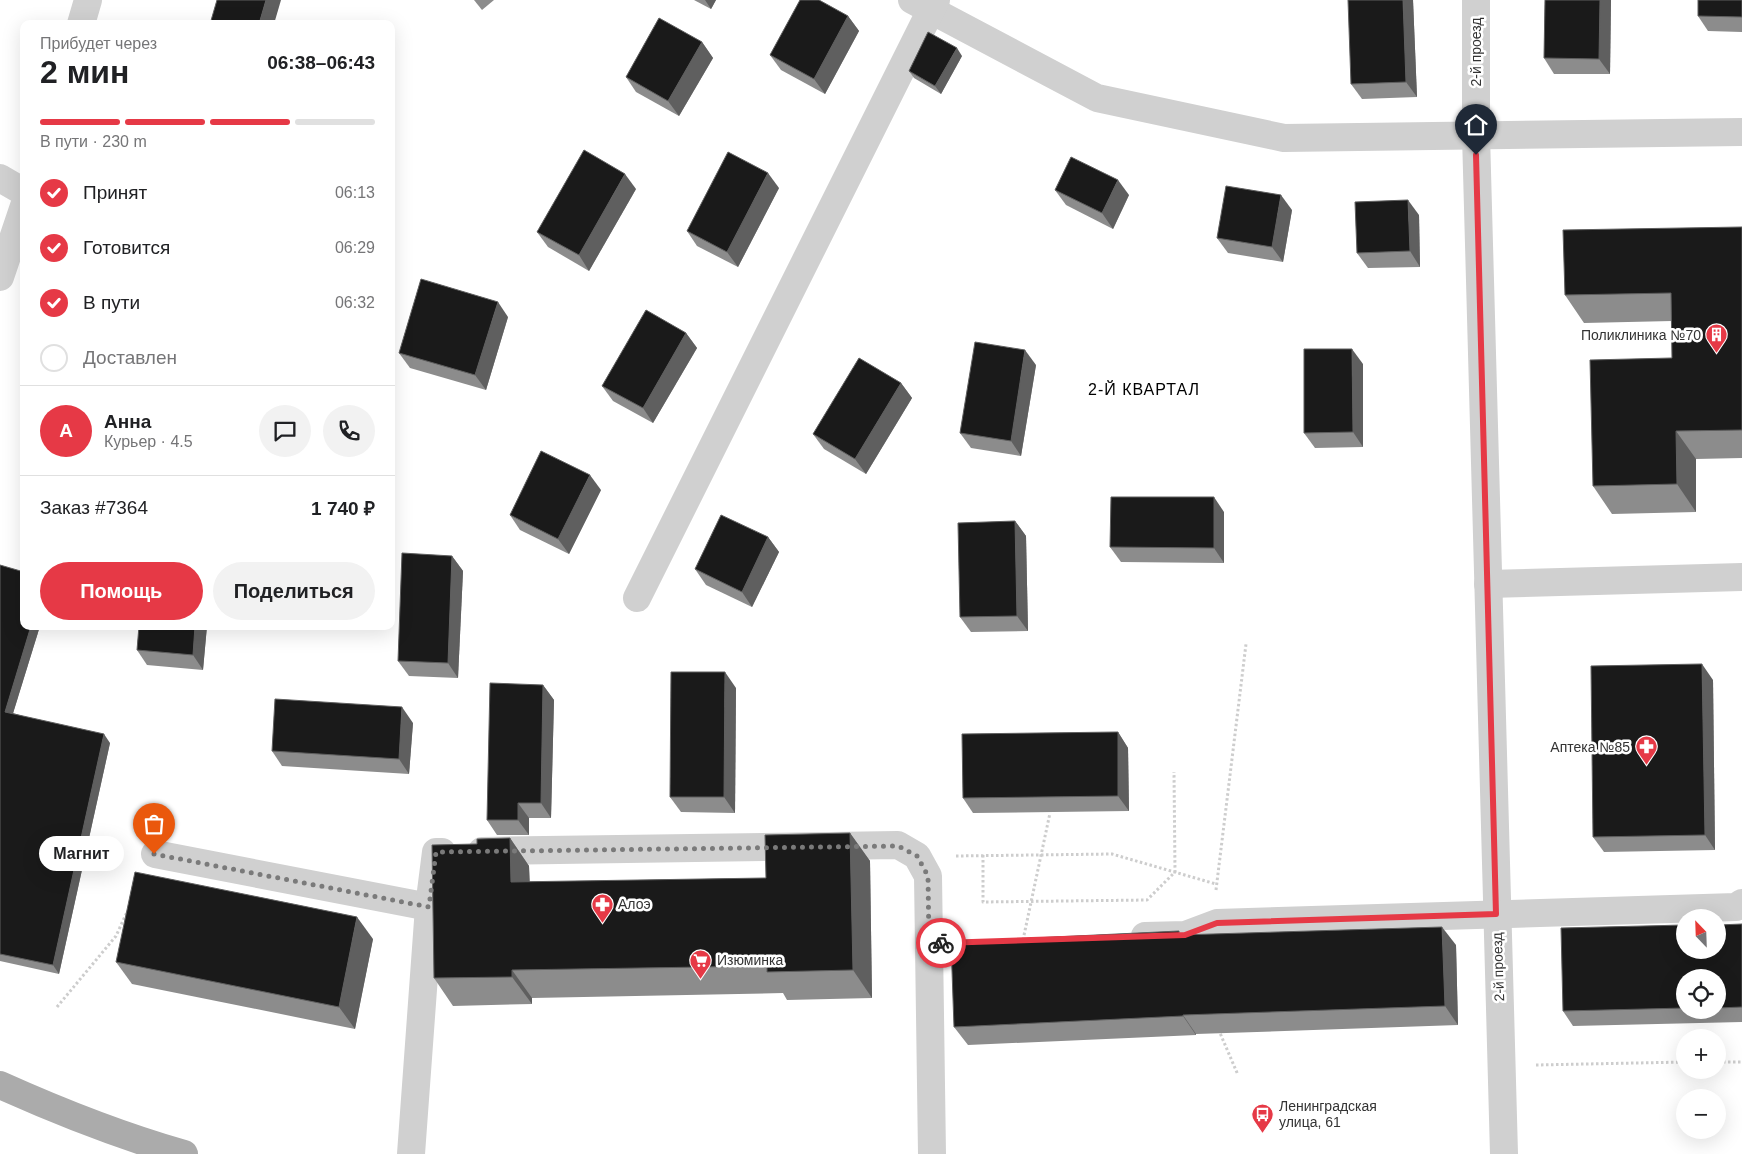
<!DOCTYPE html>
<html lang="ru">
<head>
<meta charset="utf-8">
<style>
  :root { --surface:#fff; --page:#f2f2f2; --text:#202124; --muted:#757577; --line:#e0e0e0; --accent:#e63946 }
  body { margin:0; font-family:Arial,sans-serif; background:var(--page); color:var(--text); height:100vh; display:flex; flex-direction:column; font-size:19px; white-space:nowrap }
  * { box-sizing:border-box; margin:0 }
  p { font-size:16px; color:var(--muted) }
  .icon { flex:none; width:28px; height:28px; fill:none; stroke:currentColor; stroke-width:2; stroke-linecap:round; stroke-linejoin:round }
  .map { position:relative; flex:1; overflow:hidden }
  .drawer { position:absolute; left:20px; top:20px; width:375px; height:610px; display:flex; flex-direction:column; background:var(--surface); border-radius:10px; box-shadow:0 5px 20px #0002 }
  .drawer>* { flex:none }
  .needle { width:32px; rotate:337deg }
  .buttons { position:absolute; left:1676px; top:909px; display:grid; gap:10px }
  .buttons a { display:grid; place-items:center; width:50px; height:50px; border-radius:50%; background:var(--surface); box-shadow:0 5px 20px #0002; font-size:25px }
  .pin { position:absolute; display:grid; place-items:center; width:42px; height:42px; color:#fff; margin:-51px -21px; border-radius:50% 50% 50% 0; rotate:-45deg; box-shadow:0 0 5px #0007 }
  .pin .icon { rotate:45deg }
  .courier { position:absolute; display:grid; place-items:center; width:50px; height:50px; margin:-25px; border:4px solid #e63946; border-radius:50%; background:#fff; color:#222; box-shadow:0 1px 6px #0007 }
  .bubble { position:absolute; height:35px; border-radius:18px; background:var(--surface); box-shadow:0 5px 20px #0002; font-size:16px; font-weight:800; line-height:35px; text-align:center }
  .headline em { font-style:normal; font-weight:800 }
  .headline div { display:flex; flex-direction:column-reverse }
  .headline { display:flex; align-items:center; justify-content:space-between; height:85px; padding:0 20px }
  h1 { font-size:32px; font-weight:800; line-height:38px }
  .bar { display:grid; grid-template-columns:repeat(4,1fr); gap:8px 5px; align-content:center; height:60px; padding:0 20px }
  .bar i { height:6px; border-radius:4px; background:var(--line) }
  .bar .current { background:var(--accent) }
  .bar p { grid-column:span 4 }
  .line { display:flex; align-items:center; gap:12px; padding:0 20px; border-top:1px solid var(--line) }
  .line div { flex:1 }
  .round { display:grid; place-items:center; flex:none; width:52px; height:52px; border-radius:26px; background:var(--page) }
  ol { padding:0 20px; list-style:none }
  li { display:flex; align-items:center; gap:15px; height:55px }
  li p { margin-inline-start:auto }
  li .icon { padding:5px; border-radius:50%; background:var(--accent); color:#fff; stroke-width:4 }
  li:last-child { color:var(--muted) }
  li i { width:28px; height:28px; border:2px solid var(--line); border-radius:50% }
  .button { display:flex; gap:10px; margin-top:auto; padding:10px 20px }
  .button a { flex:1; height:58px; border-radius:30px; background:var(--accent); color:#fff; font-size:20px; font-weight:800; line-height:58px; text-align:center }
  .button a+a { background:var(--page); color:var(--text) }
  .map>svg:first-child { display:block }
</style>
</head>
<body>
<div class="map">
<svg width="1742" height="1154" viewBox="0 0 1742 1154">
  <rect width="100%" height="100%" fill="#fff"/>
  <g fill="none" stroke-linecap="round" stroke-linejoin="round">
    <!-- path -->
    <g stroke="#cdcdcd" stroke-width="3" stroke-dasharray="2.5 2.5" stroke-linecap="butt">
      <polyline points="983,855 983,902 1147,900 1175,872 1174,772"/>
      <polyline points="956,856 1112,854 1216,884"/>
      <polyline points="1216,890 1246,644"/>
      <polyline points="1023,940 1050,813"/>
      <polyline points="57,1007 116,936 127,912"/>
      <polyline points="1220,1029 1220,1033 1238,1075"/>
      <polyline points="1718,1062 1742,1062"/>
      <polyline points="1536,1065 1685,1062"/>
    </g>
    <!-- minor -->
    <g stroke="#d0d0d0" stroke-width="28">
      <polyline points="912,0 1097,98 1284,138 1742,132"/>
      <polyline points="1476,0 1476,135 1504,1154"/>
      <polyline points="81,24 88,0"/>
      <polyline points="0,178 24,192"/>
      <polyline points="0,277 24,206"/>
      <polyline points="1488,584 1742,577"/>
      <polyline points="637,598 936,0"/>
      <polyline points="482,851 898,845 917,856 928,876 932,1154"/>
      <polyline points="155,854 429,907"/>
      <polyline points="1145,936 1185,935 1217,923 1736,907 1742,903"/>
      <polyline points="411,1154 429,907 436,852 442,852"/>
    </g>
    <!-- major -->
    <path stroke="#ababab" stroke-width="28" d="M0,1085C60,1112 121,1136 184,1154"/>
  </g>
  <!-- wall -->
  <g fill="#8c8c8c" fill-rule="evenodd">
    <polygon points="474,0 494,0 482,10"/>
    <polygon points="694,0 716,0 711,9"/>
    <polygon points="1413,0 1417,97 1362,99 1351,84"/>
    <polygon points="1545,0 1611,0 1610,74 1554,74 1544,58"/>
    <polygon points="1742,0 1742,32 1708,31 1698,16"/>
    <polygon points="848,16 859,31 825,94 781,70 770,55"/>
    <polygon points="702,42 713,58 679,116 636,92 626,77"/>
    <polygon points="962,56 941,94 914,78 909,71"/>
    <polygon points="779,188 738,267 697,246 687,231"/>
    <polygon points="636,189 589,271 548,247 537,232"/>
    <polygon points="1055,190 1129,195 1113,229 1066,205"/>
    <polygon points="1292,210 1283,262 1228,253 1217,238"/>
    <polygon points="1419,215 1420,267 1368,268 1357,253"/>
    <polygon points="1742,227 1742,458 1696,459 1696,512 1612,514 1593,486 1672,358 1672,321 1584,323 1565,295"/>
    <polygon points="508,317 486,390 410,368 399,353"/>
    <polygon points="686,333 697,348 653,423 613,401 602,386"/>
    <polygon points="1363,364 1363,447 1315,448 1304,433"/>
    <polygon points="1036,365 1021,456 971,448 960,433"/>
    <polygon points="901,383 912,398 866,474 824,449 813,434"/>
    <polygon points="601,490 569,554 520,530 510,515"/>
    <polygon points="1224,512 1224,563 1121,562 1110,547"/>
    <polygon points="1015,521 1026,536 1028,631 971,632 960,617"/>
    <polygon points="768,537 779,552 752,607 706,585 695,569"/>
    <polygon points="452,556 463,571 458,678 409,676 398,661"/>
    <polygon points="0,565 24,626 40,626 13,713 110,743 59,974 0,961"/>
    <polygon points="139,626 207,626 203,670 147,665 137,650"/>
    <polygon points="1713,680 1715,850 1604,852 1593,837"/>
    <polygon points="543,685 554,700 551,818 529,818 529,835 497,835 487,820"/>
    <polygon points="736,688 735,813 681,812 670,797"/>
    <polygon points="413,723 409,774 282,766 272,751"/>
    <polygon points="1118,732 1128,748 1129,811 973,813 963,798"/>
    <polygon points="850,833 870,861 872,998 787,1000 783,993 532,998 532,1004 453,1006 434,978 477,844 510,838 529,866 530,882 766,878"/>
    <path d="M1742,924V1022L1573,1026L1563,1011ZM1685,978H1718V1010H1685Z"/>
    <polygon points="1181,935 1456,945 1458,1025 1196,1034 1196,1035 968,1045 954,1027"/>
    <polygon points="373,939 355,1029 132,984 116,962"/>
  </g>
  <!-- shaded-wall -->
  <g fill="#5f5f5f">
    <polygon points="266,0 281,0 274,24 259,24"/>
    <polygon points="705,0 716,0 711,9"/>
    <polygon points="1403,0 1413,0 1417,97 1406,82"/>
    <polygon points="1600,0 1611,0 1610,74 1599,59"/>
    <polygon points="848,16 859,31 825,94 814,79"/>
    <polygon points="702,42 713,58 679,116 668,101"/>
    <polygon points="957,48 962,56 941,94 935,86"/>
    <polygon points="768,173 779,188 738,267 727,252"/>
    <polygon points="625,174 636,189 589,271 579,255"/>
    <polygon points="1118,180 1129,195 1113,229 1102,213"/>
    <polygon points="1281,195 1292,210 1283,262 1272,247"/>
    <polygon points="1408,200 1419,215 1420,267 1410,251"/>
    <polygon points="498,302 508,317 486,390 475,375"/>
    <polygon points="686,333 697,348 653,423 643,408"/>
    <polygon points="1352,349 1363,364 1363,447 1353,432"/>
    <polygon points="1025,350 1036,365 1021,456 1011,441"/>
    <polygon points="901,383 912,398 866,474 855,459"/>
    <polygon points="1676,431 1696,459 1696,512 1677,484"/>
    <polygon points="590,475 601,490 569,554 558,539"/>
    <polygon points="1214,497 1224,512 1224,563 1214,548"/>
    <polygon points="1015,521 1026,536 1028,631 1017,616"/>
    <polygon points="768,537 779,552 752,607 742,592"/>
    <polygon points="452,556 463,571 458,678 448,663"/>
    <polygon points="31,626 40,626 11,720 5,712"/>
    <polygon points="195,626 207,626 203,670 193,655"/>
    <polygon points="1702,664 1713,680 1715,850 1705,835"/>
    <polygon points="725,672 736,688 735,813 724,797"/>
    <polygon points="543,685 554,700 551,818 541,803"/>
    <polygon points="402,707 413,723 409,774 399,759"/>
    <polygon points="1118,732 1128,748 1129,811 1118,796"/>
    <polygon points="104,734 110,743 59,974 53,965"/>
    <polygon points="518,803 529,818 529,835 518,820"/>
    <polygon points="850,833 870,861 872,998 853,970"/>
    <polygon points="510,838 529,866 530,910 511,882"/>
    <polygon points="357,917 373,939 355,1029 339,1007"/>
    <polygon points="1442,927 1456,945 1458,1025 1445,1006"/>
    <polygon points="512,970 532,998 532,1004 512,977"/>
    <polygon points="1183,1015 1196,1034 1196,1035 1183,1016"/>
  </g>
  <!-- building -->
  <g fill="#1a1a1a" stroke="#5f5f5f">
    <polygon points="217,0 266,0 259,24 210,24"/>
    <polygon points="800,0 819,0 848,16 814,79 770,55"/>
    <polygon points="1348,0 1403,0 1406,82 1351,84"/>
    <polygon points="1545,0 1600,0 1599,59 1544,58"/>
    <polygon points="1698,0 1742,0 1742,17 1698,16"/>
    <polygon points="659,18 702,42 668,101 626,77"/>
    <polygon points="928,32 957,48 935,86 909,71"/>
    <polygon points="584,150 625,174 579,255 537,232"/>
    <polygon points="728,152 768,173 727,252 687,231"/>
    <polygon points="1071,157 1118,180 1102,213 1055,190"/>
    <polygon points="1226,186 1281,195 1272,247 1217,238"/>
    <polygon points="1408,200 1410,251 1357,253 1355,202"/>
    <polygon points="1742,227 1742,430 1676,431 1677,484 1593,486 1590,360 1672,358 1671,293 1565,295 1563,230"/>
    <polygon points="421,279 498,302 475,375 399,353"/>
    <polygon points="646,310 686,333 643,408 602,386"/>
    <polygon points="975,342 1025,350 1011,441 960,433"/>
    <polygon points="1304,349 1352,349 1353,432 1304,433"/>
    <polygon points="859,358 901,383 855,459 813,434"/>
    <polygon points="541,451 590,475 558,539 510,515"/>
    <polygon points="1111,497 1214,497 1214,548 1110,547"/>
    <polygon points="721,515 768,537 742,592 695,569"/>
    <polygon points="1015,521 1017,616 960,617 958,523"/>
    <polygon points="402,553 452,556 448,663 398,661"/>
    <polygon points="0,565 24,572 24,626 31,626 5,712 104,734 53,965 0,954"/>
    <polygon points="139,626 195,626 193,655 137,650"/>
    <polygon points="1702,664 1705,835 1593,837 1591,666"/>
    <polygon points="671,672 725,672 724,797 670,797"/>
    <polygon points="490,683 543,685 541,803 518,803 518,820 487,820"/>
    <polygon points="275,699 402,707 399,759 272,751"/>
    <polygon points="1118,732 1118,796 963,798 962,734"/>
    <polygon points="850,833 853,970 767,972 767,966 512,970 512,977 434,978 432,845 477,844 477,839 510,838 511,882 766,878 765,835"/>
    <polygon points="135,872 357,917 339,1007 116,962"/>
    <polygon points="1742,924 1742,1007 1718,1008 1718,978 1685,978 1685,1008 1563,1011 1561,928 1685,925 1685,950 1718,950 1718,925"/>
    <polygon points="1442,927 1445,1006 1183,1015 1183,1016 954,1027 951,942 1179,931 1179,935"/>
  </g>
  <g fill="none" stroke-linecap="round" stroke-linejoin="round">
    <!-- done -->
    <polyline stroke="#7a7a7a" stroke-width="5" stroke-dasharray="0 9" points="154,854 429,907 436,852 898,846 917,856 928,876 929,944 941,943"/>
    <!-- route -->
    <polyline stroke="#e63946" stroke-width="6" points="941,943 1185,935 1217,923 1496,914 1476,155"/>
  </g>
  <!-- icons -->
  <defs>
    <symbol id="building-pin" viewBox="-11 -11 22 30"><path d="M0 17L-7.5 6A9.5 9.5 0 1 1 7.5 6Z" fill="#e63946" stroke="#fff"/><path d="M-4-6H4V6H1V3H-1V6H-4ZM-2.5-4.3h1.7v1.8h-1.7ZM.8-4.3h1.7v1.8H.8ZM-2.5-1h1.7V.8h-1.7ZM.8-1h1.7V.8H.8Z" fill="#fff"/></symbol>
    <symbol id="pharmacy-pin" viewBox="-11 -11 22 30"><path d="M0 17L-7.5 6A9.5 9.5 0 1 1 7.5 6Z" fill="#e63946" stroke="#fff"/><path d="M-2-6h4v4h4v4h-4v4h-4v-4h-4v-4h4Z" fill="#fff"/></symbol>
    <symbol id="supermarket-pin" viewBox="-11 -11 22 30"><path d="M0 17L-7.5 6A9.5 9.5 0 1 1 7.5 6Z" fill="#e63946" stroke="#fff"/><path d="M-6-5.5h2.5l.6 2H6L4.5 2H-2.5L-4.4-4H-6ZM-1.5 3.2a1.3 1.3 0 1 0 .1 0ZM3 3.2a1.3 1.3 0 1 0 .1 0Z" fill="#fff"/></symbol>
    <symbol id="bus-pin" viewBox="-11 -11 22 30"><path d="M0 17L-7.5 6A9.5 9.5 0 1 1 7.5 6Z" fill="#e63946" stroke="#fff"/><path d="M-5-6H5V4H4V6H2V4H-2V6H-4V4H-5ZM-3.5-4V0h7V-4ZM-3.5 1.2v1.5H-2V1.2ZM2 1.2v1.5H3.5V1.2Z" fill="#fff"/></symbol>
  </defs>
  <g fill-rule="evenodd">
    <use href="#building-pin" x="1704" y="322" width="25" height="34"/>
    <use href="#pharmacy-pin" x="1634" y="734" width="25" height="34"/>
    <use href="#pharmacy-pin" x="590" y="892" width="25" height="34"/>
    <use href="#supermarket-pin" x="688" y="948" width="25" height="34"/>
    <use href="#bus-pin" x="1250" y="1102" width="25" height="34"/>
  </g>
  <g text-anchor="middle" stroke-width="5" stroke-linejoin="round" paint-order="stroke">
    <!-- street labels -->
    <g font-size="14" fill="#333" stroke="#fff">
      <text transform="translate(1476 52) rotate(-90)" y="5">2-й проезд</text>
      <text transform="translate(1498 967) rotate(-92)" y="5">2-й проезд</text>
    </g>
    <!-- poi labels -->
    <g font-size="14" fill="#333" stroke="#fff" text-anchor="start">
      <text x="1701" y="340" text-anchor="end">Поликлиника №70</text>
      <text x="1630" y="752" text-anchor="end">Аптека №85</text>
      <text x="618" y="909">Алоэ</text>
      <text x="717" y="965">Изюминка</text>
      <text x="1279" y="1111">Ленинградская<tspan x="1279" dy="16">улица, 61</tspan></text>
    </g>
    <!-- quarter labels -->
    <g font-size="16" letter-spacing="1" fill="#000" stroke="#fff">
      <text x="1144" y="395">2-Й КВАРТАЛ</text>
    </g>
  </g>
</svg>
<div class="buttons">
<a><svg class="needle" viewBox="-14 -14 28 28"><path d="M0-13l5 13h-10z" fill="#e53935"/><path d="M0 13l5-13h-10z" fill="#757577"/></svg></a>
<a><svg class="icon" aria-label="locate" viewBox="0 0 24 24"><circle cx="12" cy="12" r="6"/><path d="M12 2v4M12 18v4M2 12h4M18 12h4"/></svg></a>
<a>+</a>
<a>−</a>
</div>
<div class="pin" style="left:154px;top:854px;background:#ea580c"><svg class="icon" aria-label="bag" viewBox="0 0 24 24"><path d="M5 8h14l-1 12H6zM9 8a3 3 0 0 1 6 0"/></svg></div>
<div class="pin" style="left:1476px;top:155px;background:#1f2937"><svg class="icon" aria-label="home" viewBox="0 0 24 24"><path d="M3 11l9-7 9 7M6 9v11h12V9"/></svg></div>
<div class="courier" style="left:941px;top:943px"><svg class="icon" aria-label="bike" viewBox="0 0 24 24"><circle cx="6" cy="16" r="4"/><circle cx="18" cy="16" r="4"/><path d="M6 16l4-8h5l3 8M10 8l3 8H6M13 5h3"/></svg></div>
<div class="bubble" style="left:39px;top:836px;width:85px">Магнит</div>
<section class="drawer">
<div class="headline"><div><h1>2 мин</h1><p>Прибудет через</p></div><em>06:38–06:43</em></div>
<div class="bar"><i class="current"></i><i class="current"></i><i class="current"></i><i></i><p>В пути · 230 m</p></div>
<ol>
<li><svg class="icon" aria-label="check" viewBox="0 0 24 24"><path d="M5 12l5 5 9-10"/></svg>Принят<p>06:13</p></li>
<li><svg class="icon" aria-label="check" viewBox="0 0 24 24"><path d="M5 12l5 5 9-10"/></svg>Готовится<p>06:29</p></li>
<li><svg class="icon" aria-label="check" viewBox="0 0 24 24"><path d="M5 12l5 5 9-10"/></svg>В пути<p>06:32</p></li>
<li><i></i>Доставлен</li>
</ol>
<div class="line" style="height:90px"><b class="round" style="background:var(--accent);color:#fff">А</b><div><b>Анна</b><p>Курьер · 4.5</p></div><a class="round"><svg class="icon" aria-label="chat" viewBox="0 0 24 24"><path d="M4 5h16v11H9l-5 4z"/></svg></a><a class="round"><svg class="icon" aria-label="phone" viewBox="0 0 24 24"><path d="M5 4h4l2 5-3 2q2 4 5 5l2-3 5 2v4C11 20 4 13 5 4z"/></svg></a></div>
<div class="line" style="height:65px"><div>Заказ #7364</div><b>1 740 ₽</b></div>
<div class="button"><a>Помощь</a><a>Поделиться</a></div>
</section>
</div>
</body>
</html>
